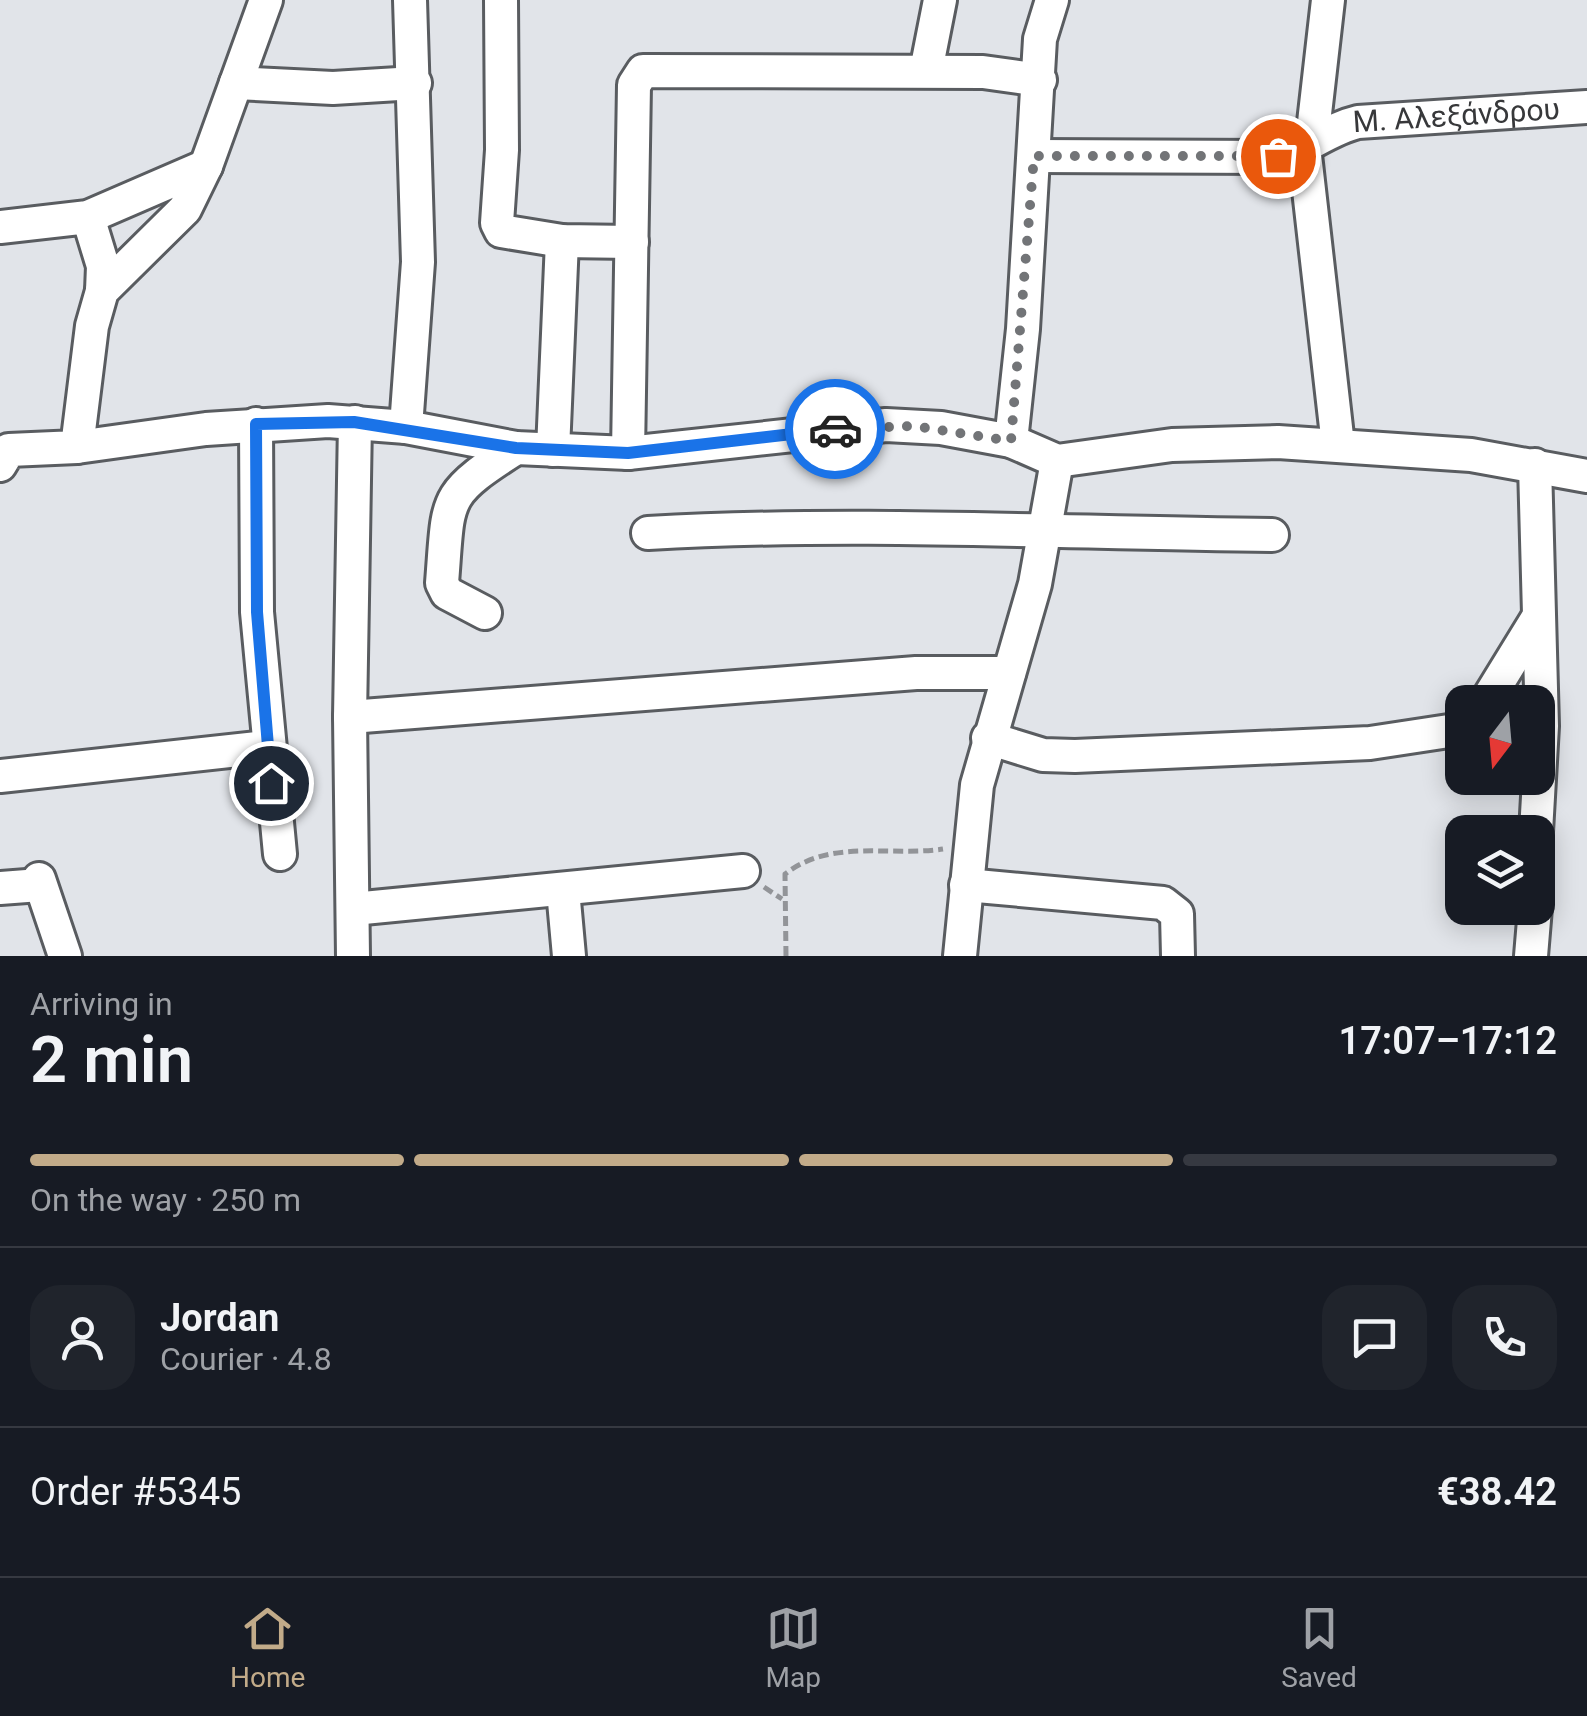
<!DOCTYPE html>
<html lang="en">
<head>
<meta charset="utf-8">
<style>
  :root { --surface:#171b24; --page:#20242c; --text:#f1f3f6; --muted:#9ea1a6; --line:#363941; --accent:#c2ab89 }
  body { margin:0; font-family:Roboto,sans-serif; background:var(--page); color:var(--text); height:100vh; display:flex; flex-direction:column; font-size:38px; white-space:nowrap }
  * { box-sizing:border-box; margin:0 }
  p { font-size:32px; color:var(--muted) }
  .icon { flex:none; width:55px; height:55px; fill:none; stroke:currentColor; stroke-width:2; stroke-linecap:round; stroke-linejoin:round }
  .map { position:relative; height:956px; overflow:hidden }
  .drawer { display:flex; flex-direction:column; background:var(--surface); flex:1 }
  .drawer>* { flex:none }
  .needle { width:65px; rotate:196deg }
  .controls { position:absolute; left:1445px; top:685px; display:grid; gap:20px }
  .controls a { display:grid; place-items:center; width:110px; height:110px; border-radius:20px; background:var(--surface); box-shadow:0 5px 25px #0003; font-size:50px }
  .pin { position:absolute; display:grid; place-items:center; width:85px; height:85px; color:#fff; margin:-42px; border:5px solid #fff; border-radius:50%; box-shadow:0 2px 10px #0007 }
  .courier { position:absolute; display:grid; place-items:center; width:100px; height:100px; margin:-50px; border:8px solid #1a73e8; border-radius:50%; background:#fff; color:#222; box-shadow:0 2px 12px #0007 }
  .headline em { font-style:normal; font-weight:600 }
  .headline div { display:flex; flex-direction:column-reverse }
  .headline { display:flex; align-items:center; justify-content:space-between; height:170px; padding:0 30px }
  h1 { font-size:65px; font-weight:600; line-height:75px }
  .bar { display:grid; grid-template-columns:repeat(4,1fr); gap:15px 10px; align-content:center; height:120px; padding:0 30px }
  .bar i { height:12px; border-radius:8px; background:var(--line) }
  .bar .selected { background:var(--accent) }
  .bar p { grid-column:span 4 }
  .line { display:flex; align-items:center; gap:25px; padding:0 30px; border-top:2px solid var(--line) }
  .line div { flex:1 }
  .round { display:grid; place-items:center; flex:none; width:105px; height:105px; border-radius:30px; background:var(--page) }
  .tab-bar { display:flex; justify-content:space-around; align-items:center; height:140px; border-top:2px solid var(--line); background:var(--surface); font-size:28px; color:var(--muted) }
  .tab-bar a { display:grid; justify-items:center; gap:5px }
  .tab-bar .selected { color:var(--accent) }
  .map>svg:first-child { display:block }
</style>
</head>
<body>
<div class="map">
<svg width="1587" height="956" viewBox="0 0 1587 956">
  <rect width="100%" height="100%" fill="#e1e4e9"/>
  <g fill="none" stroke-linecap="round" stroke-linejoin="round">
    <defs>
      <g id="minor">
        <polyline points="501,0 502,150 497,223 501,231 562,241 632,242"/>
        <polyline points="926,71 940,0"/>
        <polyline points="236,83 333,88 415,83"/>
        <polyline points="1312,140 1328,0"/>
        <polyline points="1304,146 1338,445"/>
        <path id="s1" d="M1034,156L1278,157C1307,149 1328,129 1358,122L1587,107"/>
        <polyline points="88,217 103,266 102,291"/>
        <polyline points="0,227 88,217 206,166"/>
        <polyline points="256,424 257,612 280,854"/>
        <polyline points="406,427 418,262 410,0"/>
        <polyline points="1011,441 1023,329 1040,39 1052,0"/>
        <polyline points="77,447 206,429 328,421 406,427 516,448 628,453 886,425 941,428 1011,441 1057,461 1172,445 1278,442 1471,455 1587,476"/>
        <polyline points="553,450 562,241"/>
        <polyline points="628,453 634,85 643,71 983,72 1040,80"/>
        <polyline points="0,465 9,450 77,447 92,326 102,291 185,209 206,166 266,0"/>
        <polyline points="1535,465 1542,726 1536,832"/>
        <path d="M648,533C857,521 1064,533 1272,535"/>
        <path d="M485,613L447,593L442,583C449,497 441,496 516,448"/>
        <polyline points="1486,702 1537,619"/>
        <polyline points="350,717 916,673 1009,673"/>
        <polyline points="988,738 1043,755 1075,756 1370,743 1462,729"/>
        <polyline points="0,776 266,747"/>
        <polyline points="39,879 65,956"/>
        <polyline points="966,885 1163,903 1177,914 1178,956"/>
        <polyline points="0,888 40,885"/>
        <polyline points="563,890 569,956"/>
        <polyline points="353,909 743,871"/>
        <polyline points="353,956 350,717 355,422"/>
        <polyline points="960,956 977,785 1035,584 1057,461"/>
        <polyline points="1531,956 1535,908"/>
      </g>
    </defs>
    <!-- minor casing -->
    <use href="#minor" stroke="#595c60" stroke-width="38"/>
    <!-- path -->
    <g stroke="#929498" stroke-width="5" stroke-dasharray="10 5" stroke-linecap="butt">
      <polyline points="764,887 782,899"/>
      <path d="M786,956L785,874C832,838 889,857 943,849"/>
    </g>
    <!-- minor -->
    <use href="#minor" stroke="#fff" stroke-width="32"/>
  </g>
  <g fill="none" stroke-linecap="round" stroke-linejoin="round">
    <!-- done -->
    <polyline stroke="#727477" stroke-width="10" stroke-dasharray="0 18" points="835,429 914,426 1011,441 1034,156 1278,156"/>
    <!-- route -->
    <polyline stroke="#1a73e8" stroke-width="12" points="271,783 257,612 256,424 354,422 516,448 628,453 835,429"/>
  </g>
  <g text-anchor="middle" stroke-width="8" stroke-linejoin="round" paint-order="stroke">
    <!-- street labels -->
    <g font-size="30" fill="#37383a" stroke="#e1e4e9">
      <text dy="10" stroke="none"><textPath href="#s1" startOffset="430">Μ. Αλεξάνδρου</textPath></text>
    </g>
  </g>
</svg>
<div class="controls">
<a><svg class="needle" viewBox="-14 -14 28 28"><path d="M0-13l5 13h-10z" fill="#e53935"/><path d="M0 13l5-13h-10z" fill="#9ea1a6"/></svg></a>
<a><svg class="icon" aria-label="layers" viewBox="0 0 24 24"><path d="M12 4l9 5-9 5-9-5zM3 14l9 5 9-5"/></svg></a>
</div>
<div class="pin" style="left:1278px;top:156px;background:#ea580c"><svg class="icon" aria-label="bag" viewBox="0 0 24 24"><path d="M5 8h14l-1 12H6zM9 8a3 3 0 0 1 6 0"/></svg></div>
<div class="pin" style="left:271px;top:783px;background:#1f2937"><svg class="icon" aria-label="home" viewBox="0 0 24 24"><path d="M3 11l9-7 9 7M6 9v11h12V9"/></svg></div>
<div class="courier" style="left:835px;top:429px"><svg class="icon" aria-label="car" viewBox="0 0 24 24"><path d="M5 17H2v-5l4-1 3-4h7l3 4 3 1v5h-3M9 17h6M6 11h13"/><circle cx="7" cy="17" r="2"/><circle cx="17" cy="17" r="2"/></svg></div>
</div>
<section class="drawer">
<div class="headline"><div><h1>2 min</h1><p>Arriving in</p></div><em>17:07–17:12</em></div>
<div class="bar"><i class="selected"></i><i class="selected"></i><i class="selected"></i><i></i><p>On the way · 250 m</p></div>
<div class="line" style="height:180px"><a class="round"><svg class="icon" aria-label="person" viewBox="0 0 24 24"><circle cx="12" cy="8" r="4"/><path d="M4 21q1-7 8-7t8 7"/></svg></a><div><b>Jordan</b><p>Courier · 4.8</p></div><a class="round"><svg class="icon" aria-label="chat" viewBox="0 0 24 24"><path d="M4 5h16v11H9l-5 4z"/></svg></a><a class="round"><svg class="icon" aria-label="phone" viewBox="0 0 24 24"><path d="M5 4h4l2 5-3 2q2 4 5 5l2-3 5 2v4C11 20 4 13 5 4z"/></svg></a></div>
<div class="line" style="height:130px"><div>Order #5345</div><b>€38.42</b></div>
</section>
<nav class="tab-bar">
<a class="selected"><svg class="icon" aria-label="home" viewBox="0 0 24 24"><path d="M3 11l9-7 9 7M6 9v11h12V9"/></svg>Home</a>
<a><svg class="icon" aria-label="map" viewBox="0 0 24 24"><path d="M3 6l6-2 6 2 6-2v14l-6 2-6-2-6 2zM9 4v14M15 6v14"/></svg>Map</a>
<a><svg class="icon" aria-label="saved" viewBox="0 0 24 24"><path d="M7 4h10v16l-5-4-5 4z"/></svg>Saved</a>
</nav>
</body>
</html>
